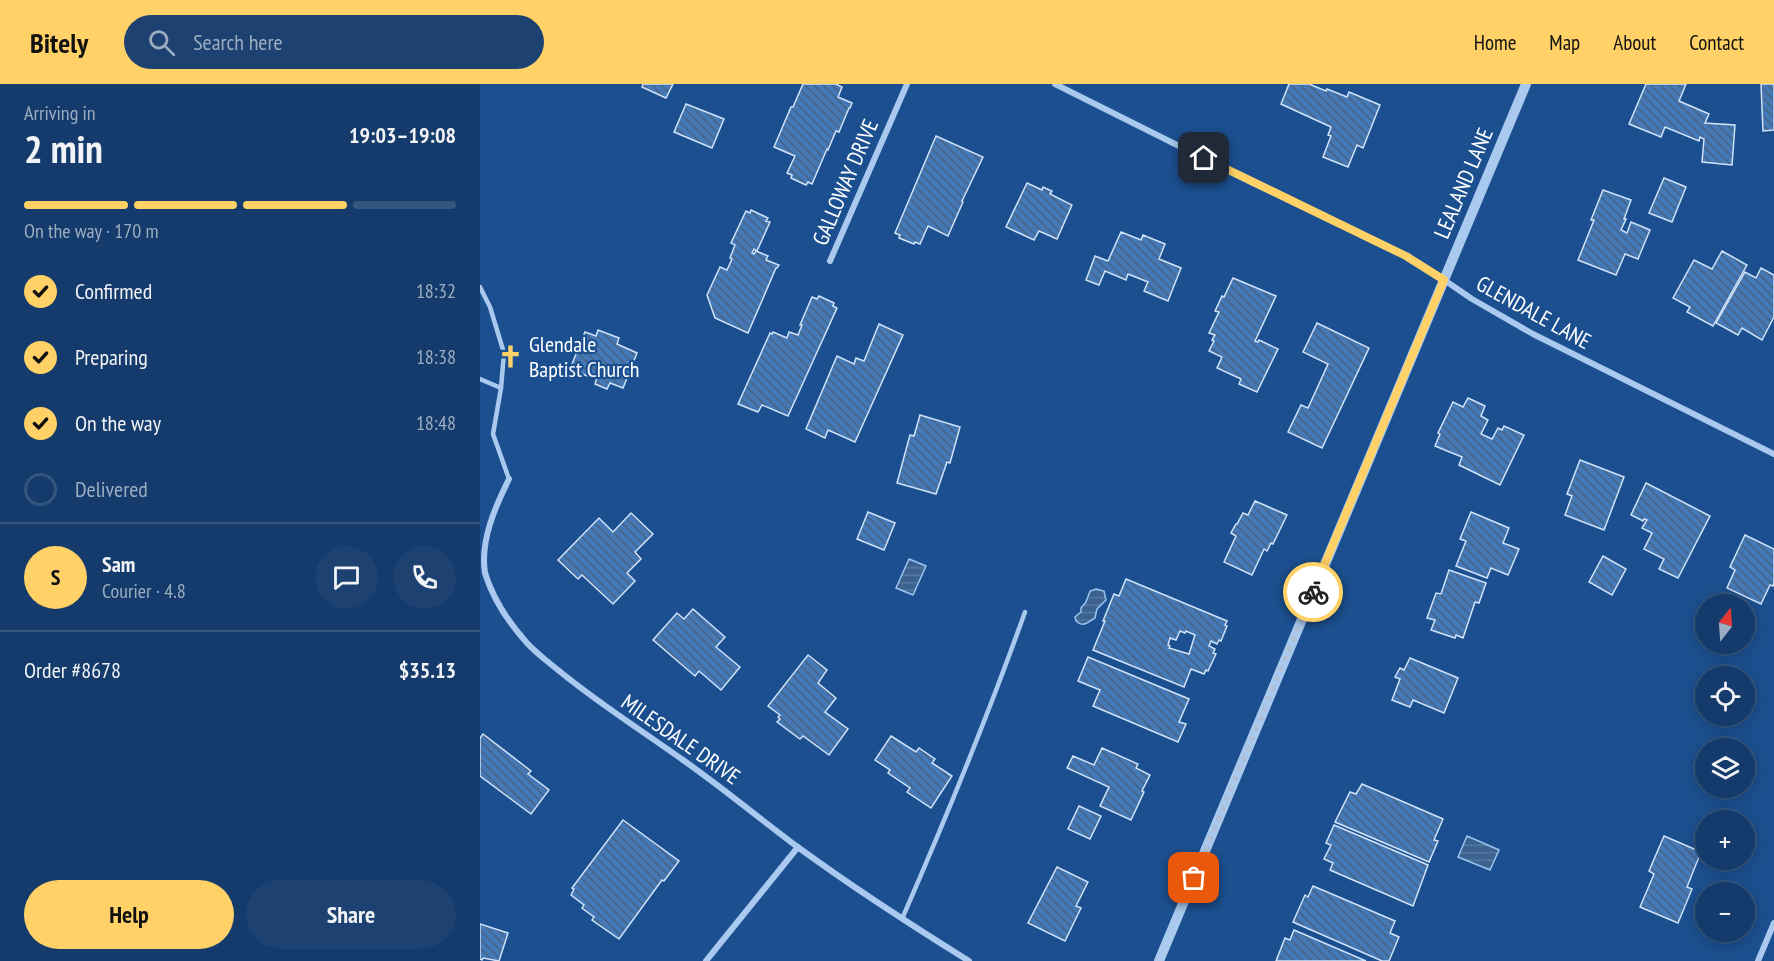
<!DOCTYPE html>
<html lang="en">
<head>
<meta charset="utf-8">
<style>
  :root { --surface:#143b6b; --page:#1d4271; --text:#f1f3f6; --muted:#9dadc1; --line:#33557e; --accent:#ffd166 }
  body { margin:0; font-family:"PT Sans Narrow",sans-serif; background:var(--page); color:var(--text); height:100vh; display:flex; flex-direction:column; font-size:22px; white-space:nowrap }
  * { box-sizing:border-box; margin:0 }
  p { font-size:20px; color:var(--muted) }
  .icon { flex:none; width:33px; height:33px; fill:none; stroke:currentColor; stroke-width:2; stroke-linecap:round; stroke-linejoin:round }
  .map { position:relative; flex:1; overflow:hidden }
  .sheet { display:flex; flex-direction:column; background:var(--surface); width:480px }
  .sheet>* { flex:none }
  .needle { width:39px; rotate:17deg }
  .buttons { position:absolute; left:1215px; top:510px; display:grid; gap:12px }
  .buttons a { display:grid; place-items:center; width:60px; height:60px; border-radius:50%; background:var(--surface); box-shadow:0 3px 15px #0003,0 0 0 2px var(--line); font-size:30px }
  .pin { position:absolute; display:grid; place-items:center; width:51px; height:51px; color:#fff; margin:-26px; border-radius:12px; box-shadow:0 3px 9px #0006 }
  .courier { position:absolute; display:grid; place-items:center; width:60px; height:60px; margin:-30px; border:4px solid #ffd166; border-radius:50%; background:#fff; color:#222; box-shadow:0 2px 8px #0007 }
  .summary em { font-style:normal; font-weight:800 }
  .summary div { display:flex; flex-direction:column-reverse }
  .summary { display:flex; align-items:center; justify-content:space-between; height:102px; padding:0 24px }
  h1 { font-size:39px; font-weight:800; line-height:45px }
  .bar { display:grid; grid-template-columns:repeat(4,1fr); gap:9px 6px; align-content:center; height:72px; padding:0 24px }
  .bar i { height:8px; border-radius:4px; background:var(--line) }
  .bar .current { background:var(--accent) }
  .bar p { grid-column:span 4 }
  .line { display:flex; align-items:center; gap:15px; padding:0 24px; border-top:2px solid var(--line) }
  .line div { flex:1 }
  .round { display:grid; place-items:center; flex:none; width:63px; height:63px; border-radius:32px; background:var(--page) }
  ol { padding:0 24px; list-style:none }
  li { display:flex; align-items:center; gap:18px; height:66px }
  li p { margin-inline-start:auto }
  li .icon { padding:6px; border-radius:50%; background:var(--accent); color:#111; stroke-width:4 }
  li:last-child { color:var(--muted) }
  li i { width:33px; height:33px; border:3px solid var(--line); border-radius:50% }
  .action { display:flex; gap:12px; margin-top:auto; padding:12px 24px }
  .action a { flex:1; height:69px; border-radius:36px; background:var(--accent); color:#111; font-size:24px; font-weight:800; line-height:69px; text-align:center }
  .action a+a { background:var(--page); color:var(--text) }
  header { display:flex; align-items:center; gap:36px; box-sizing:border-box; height:84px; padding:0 30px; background:var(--accent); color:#111 }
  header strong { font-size:28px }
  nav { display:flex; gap:33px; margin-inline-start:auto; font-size:21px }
  .search { width:420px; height:54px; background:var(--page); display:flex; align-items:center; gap:15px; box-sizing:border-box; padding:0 21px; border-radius:33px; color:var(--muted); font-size:22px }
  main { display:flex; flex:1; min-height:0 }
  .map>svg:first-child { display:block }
</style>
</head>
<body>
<header>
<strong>Bitely</strong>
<div class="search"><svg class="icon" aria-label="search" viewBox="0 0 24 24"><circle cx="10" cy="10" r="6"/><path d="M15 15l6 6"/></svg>Search here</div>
<nav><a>Home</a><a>Map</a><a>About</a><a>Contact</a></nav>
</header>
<main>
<section class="sheet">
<div class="summary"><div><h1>2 min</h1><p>Arriving in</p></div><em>19:03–19:08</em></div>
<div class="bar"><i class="current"></i><i class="current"></i><i class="current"></i><i></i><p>On the way · 170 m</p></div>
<ol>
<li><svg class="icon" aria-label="check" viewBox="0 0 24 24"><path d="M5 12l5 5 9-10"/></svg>Confirmed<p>18:32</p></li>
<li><svg class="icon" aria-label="check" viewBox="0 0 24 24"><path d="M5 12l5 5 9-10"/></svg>Preparing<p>18:38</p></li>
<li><svg class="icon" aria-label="check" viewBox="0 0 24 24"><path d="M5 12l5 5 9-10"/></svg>On the way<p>18:48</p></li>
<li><i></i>Delivered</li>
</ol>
<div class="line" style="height:108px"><b class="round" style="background:var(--accent);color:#111">S</b><div><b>Sam</b><p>Courier · 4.8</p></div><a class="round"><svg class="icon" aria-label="chat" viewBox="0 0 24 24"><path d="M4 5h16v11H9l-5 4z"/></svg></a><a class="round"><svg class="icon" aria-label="phone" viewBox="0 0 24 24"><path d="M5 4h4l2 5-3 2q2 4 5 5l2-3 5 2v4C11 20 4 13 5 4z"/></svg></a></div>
<div class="line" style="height:78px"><div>Order #8678</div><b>$35.13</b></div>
<div class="action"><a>Help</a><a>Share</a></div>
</section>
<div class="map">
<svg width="1294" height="877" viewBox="0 0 1294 877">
  <defs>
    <pattern id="water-rules" width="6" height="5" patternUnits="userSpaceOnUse" patternTransform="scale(1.5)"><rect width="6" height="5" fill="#3c6290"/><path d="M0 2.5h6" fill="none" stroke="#597aa1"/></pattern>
    <pattern id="building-back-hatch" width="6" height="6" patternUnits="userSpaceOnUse" patternTransform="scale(1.5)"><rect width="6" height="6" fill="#4478b7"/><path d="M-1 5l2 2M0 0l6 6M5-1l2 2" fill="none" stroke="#486282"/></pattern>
  </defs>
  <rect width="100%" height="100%" fill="#1b4f8f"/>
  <!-- water -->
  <g fill="url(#water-rules)" stroke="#9cc4f0" stroke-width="1.5">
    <polygon points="429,475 446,482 433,511 416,504"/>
    <path d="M616,505L624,507L626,516L617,525L615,534C608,538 603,544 596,537L595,533L601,528V524L606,518L610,507Z"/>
    <polygon points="987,752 1019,766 1010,786 978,773"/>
  </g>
  <!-- building -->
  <g fill="url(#building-back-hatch)" stroke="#cfe3fa" stroke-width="1.5" fill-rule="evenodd">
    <polygon points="163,0 193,0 186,14 162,3"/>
    <polygon points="323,0 356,0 362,3 358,13 372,19 370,24 369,24 359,48 356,47 348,66 347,65 332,100 328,98 326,101 311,94 312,91 307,89 315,72 294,63 311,23 313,23"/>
    <polygon points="809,0 829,0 846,7 847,5 867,13 869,8 900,21 883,64 877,61 868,83 843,73 851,52 848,51 851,43 801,20"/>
    <polygon points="1166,0 1206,0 1199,17 1229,30 1225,39 1255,41 1252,81 1222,78 1224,55 1220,53 1219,57 1185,43 1181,53 1149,40"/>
    <polygon points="1281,0 1294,0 1294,46 1283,47"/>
    <polygon points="206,20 244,35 232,64 194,48"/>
    <polygon points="456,52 503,73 482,117 483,118 468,152 448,142 440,160 435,158 434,160 419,154 420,151 415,149"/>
    <polygon points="1184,94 1206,103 1192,138 1169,129"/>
    <polygon points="547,99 562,106 563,103 572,107 570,110 592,121 577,155 559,147 554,156 526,143"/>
    <polygon points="1123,106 1151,116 1144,135 1146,135 1141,146 1147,149 1151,138 1170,146 1158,175 1145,170 1136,191 1098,176 1114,136 1111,136"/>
    <polygon points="271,126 288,134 286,137 290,138 277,167 274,165 272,169 274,170 276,167 288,172 286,176 299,181 297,184 296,184 268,249 235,234 227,211 240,183 247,186 252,175 250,174 255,161 251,159 266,127 270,129"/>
    <polygon points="641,148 661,156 663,151 685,160 679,175 701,184 688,217 664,207 668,198 648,190 646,196 625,187 619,201 606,196 615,172 628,177"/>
    <polygon points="1242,167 1267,181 1233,242 1207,228 1210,223 1193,214 1214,176 1232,185"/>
    <polygon points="1281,184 1294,191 1294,233 1282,256 1262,244 1258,251 1236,239 1265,188 1276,194"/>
    <polygon points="753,194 796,212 775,257 778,258 779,256 798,265 777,308 759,300 761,295 737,284 742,273 729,267 734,257 732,256 735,251 729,249 739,228 735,227 742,212 744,213"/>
    <polygon points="339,212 354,219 353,222 357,224 308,332 282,321 278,328 258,320 290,249 292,250 293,248 307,254 309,248 318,251 322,241 320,241 332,213 337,215"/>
    <polygon points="837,239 889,264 842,364 808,348 821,321 828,324 848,280 823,268"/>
    <polygon points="399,240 423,251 375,358 348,346 345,354 326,345 357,272 374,280 376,274 384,277"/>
    <polygon points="118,246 139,254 137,260 157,269 143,304 130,299 127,305 115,300 117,293 111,291 110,293 90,285 105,248 116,252"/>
    <polygon points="988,314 1005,322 1001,332 1008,336 1001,350 1012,355 1018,344 1022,346 1024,342 1044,351 1020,401 979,381 982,373 955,362 960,350 958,349 973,318 983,323"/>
    <polygon points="440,331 480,343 470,379 467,378 456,410 417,399 430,351 434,352"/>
    <polygon points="1100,376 1144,393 1124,446 1085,431 1092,412 1087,410"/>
    <polygon points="1166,399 1230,432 1198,494 1179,485 1184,475 1164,465 1172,449 1162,444 1167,436 1164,435 1163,437 1151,431"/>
    <polygon points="775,417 807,431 793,460 791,459 787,467 784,465 772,491 744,478 756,452 751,449 756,440 757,440 763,429 768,431"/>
    <polygon points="388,428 415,439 404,466 377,455"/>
    <polygon points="991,428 1029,444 1023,459 1039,465 1028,491 1011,484 1007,494 976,482 986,457 980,455"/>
    <polygon points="151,429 173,450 155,468 161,475 147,489 155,497 133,520 102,491 98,495 78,476 119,434 133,448"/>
    <polygon points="1265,451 1294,465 1294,499 1293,502 1290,501 1281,520 1247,504 1255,486 1250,483"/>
    <polygon points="1123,472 1146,485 1132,511 1109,498"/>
    <polygon points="969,486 1006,499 999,519 995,518 983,554 976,551 975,554 951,546 955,536 947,534 956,509 961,510"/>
    <path d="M646,495L747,537L745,541L747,542L741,557L739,556L737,560L731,557L729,562L735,565L733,569L736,570L728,587L726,586L724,590L711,585L704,603L613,566L625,537H623L634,510L639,512ZM700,547L705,549L706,547L715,551L709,570L689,564L690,562L688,561L690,554L696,556Z"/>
    <polygon points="213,525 245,553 236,563 260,583 241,606 219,587 215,592 173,556 197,529 204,535"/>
    <polygon points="328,571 347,586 338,599 356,614 345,628 368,645 349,671 323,652 320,655 297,638 300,635 298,633 300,631 288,622"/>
    <polygon points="608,573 709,615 699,638 706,640 698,658 613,622 620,606 598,597"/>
    <polygon points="930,574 978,594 964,629 933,616 930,623 912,616 920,595 915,593 920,584 924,586"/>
    <polygon points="3,650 51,687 48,690 69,706 51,730 0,692 0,654"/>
    <polygon points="411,652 436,668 439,664 455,675 452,679 472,692 451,724 427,708 430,704 408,689 410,686 395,676"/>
    <polygon points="622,664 658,680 656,684 670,691 662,707 664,708 651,736 620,722 629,703 587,684 593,672 614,681"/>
    <polygon points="882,700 963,735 954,756 958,757 949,778 855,738 870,708 876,710"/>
    <polygon points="599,722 621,732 610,755 588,745"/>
    <polygon points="143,736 199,777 184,797 182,796 139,855 112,836 114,833 102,824 104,821 91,811 94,805 92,804"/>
    <polygon points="854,741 948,781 933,822 850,786 853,779 844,775 851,761 846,759"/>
    <polygon points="1184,752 1221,768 1207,803 1212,805 1198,839 1160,823 1174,790 1169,787"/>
    <polygon points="577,783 608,798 596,822 601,824 585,857 548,839"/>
    <polygon points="833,802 915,837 910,849 919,853 909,877 902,877 813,838 825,811 828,813"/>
    <polygon points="0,840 28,849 19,877 3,874 2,876 0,875"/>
    <polygon points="814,846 886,877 796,877 805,854 810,856"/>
  </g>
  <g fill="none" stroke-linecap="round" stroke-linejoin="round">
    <!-- service -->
    <g stroke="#a9c9ee" stroke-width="4.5">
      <polyline points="0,203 10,223 24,269 21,304 13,350 29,395"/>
      <polyline points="0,295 21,304"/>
      <path d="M422,835C466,734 508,632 545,528"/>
    </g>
    <!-- minor -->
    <g stroke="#a9c9ee" stroke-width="6">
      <polyline points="575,0 767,96 926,172 954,189 992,215 1053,250 1294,370"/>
      <polyline points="350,177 427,0"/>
      <path d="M29,395C15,423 0,457 5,489C13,515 29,539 47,559C56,569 67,577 78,586C118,619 161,646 203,676C243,704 280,735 319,764C374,804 431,841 489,877"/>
      <polyline points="226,877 318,763"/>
      <polyline points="1278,877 1294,839"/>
    </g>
    <!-- tertiary -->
    <polyline stroke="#a9c9ee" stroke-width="10" points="679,877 1046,0"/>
  </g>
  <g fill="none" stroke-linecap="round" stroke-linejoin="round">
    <!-- done -->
    <polyline stroke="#afc1d8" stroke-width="6" stroke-dasharray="0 10.8" points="714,794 833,508"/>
    <!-- route -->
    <polyline stroke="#ffd166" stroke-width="8" points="724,74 926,172 964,196 833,508"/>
  </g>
  <!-- icons -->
  <defs>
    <symbol id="church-bare" viewBox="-9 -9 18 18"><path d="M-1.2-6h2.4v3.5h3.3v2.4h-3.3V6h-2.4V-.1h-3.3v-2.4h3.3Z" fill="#ffd166" stroke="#1b4f8f" stroke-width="2.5" paint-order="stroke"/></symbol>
  </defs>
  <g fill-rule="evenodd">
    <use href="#church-bare" x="14" y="256" width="33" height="33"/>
  </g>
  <g text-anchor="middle" stroke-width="4.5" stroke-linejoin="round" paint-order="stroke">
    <!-- street labels -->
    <g font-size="22" fill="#fff" stroke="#1b4f8f">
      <text transform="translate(365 98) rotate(-67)" y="8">GALLOWAY DRIVE</text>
      <text transform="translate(983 99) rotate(-67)" y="8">LEALAND LANE</text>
      <text transform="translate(1054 228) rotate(29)" y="8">GLENDALE LANE</text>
      <text transform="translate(201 655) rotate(35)" y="8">MILESDALE DRIVE</text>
    </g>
    <!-- poi labels -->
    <g font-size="22" fill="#fff" stroke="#1b4f8f" text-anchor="start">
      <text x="49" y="268">Glendale<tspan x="49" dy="25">Baptist Church</tspan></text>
    </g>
  </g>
</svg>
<div class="buttons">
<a><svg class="needle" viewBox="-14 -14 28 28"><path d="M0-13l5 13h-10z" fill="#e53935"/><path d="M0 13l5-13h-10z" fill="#9dadc1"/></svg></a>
<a><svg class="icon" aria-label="locate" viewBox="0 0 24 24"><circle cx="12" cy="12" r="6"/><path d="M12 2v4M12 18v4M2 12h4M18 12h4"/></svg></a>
<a><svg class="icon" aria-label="layers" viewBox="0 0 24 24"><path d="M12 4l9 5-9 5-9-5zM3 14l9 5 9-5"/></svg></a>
<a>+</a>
<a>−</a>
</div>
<div class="pin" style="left:714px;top:794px;background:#ea580c"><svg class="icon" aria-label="bag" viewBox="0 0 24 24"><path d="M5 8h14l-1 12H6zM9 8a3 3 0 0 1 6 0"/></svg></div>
<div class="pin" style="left:724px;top:74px;background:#1f2937"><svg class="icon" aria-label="home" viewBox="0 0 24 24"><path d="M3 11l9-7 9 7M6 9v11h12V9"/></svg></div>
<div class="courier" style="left:833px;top:508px"><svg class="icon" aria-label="bike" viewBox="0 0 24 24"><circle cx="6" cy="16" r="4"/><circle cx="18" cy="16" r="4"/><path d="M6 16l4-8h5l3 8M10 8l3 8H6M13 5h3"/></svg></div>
</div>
</main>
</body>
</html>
